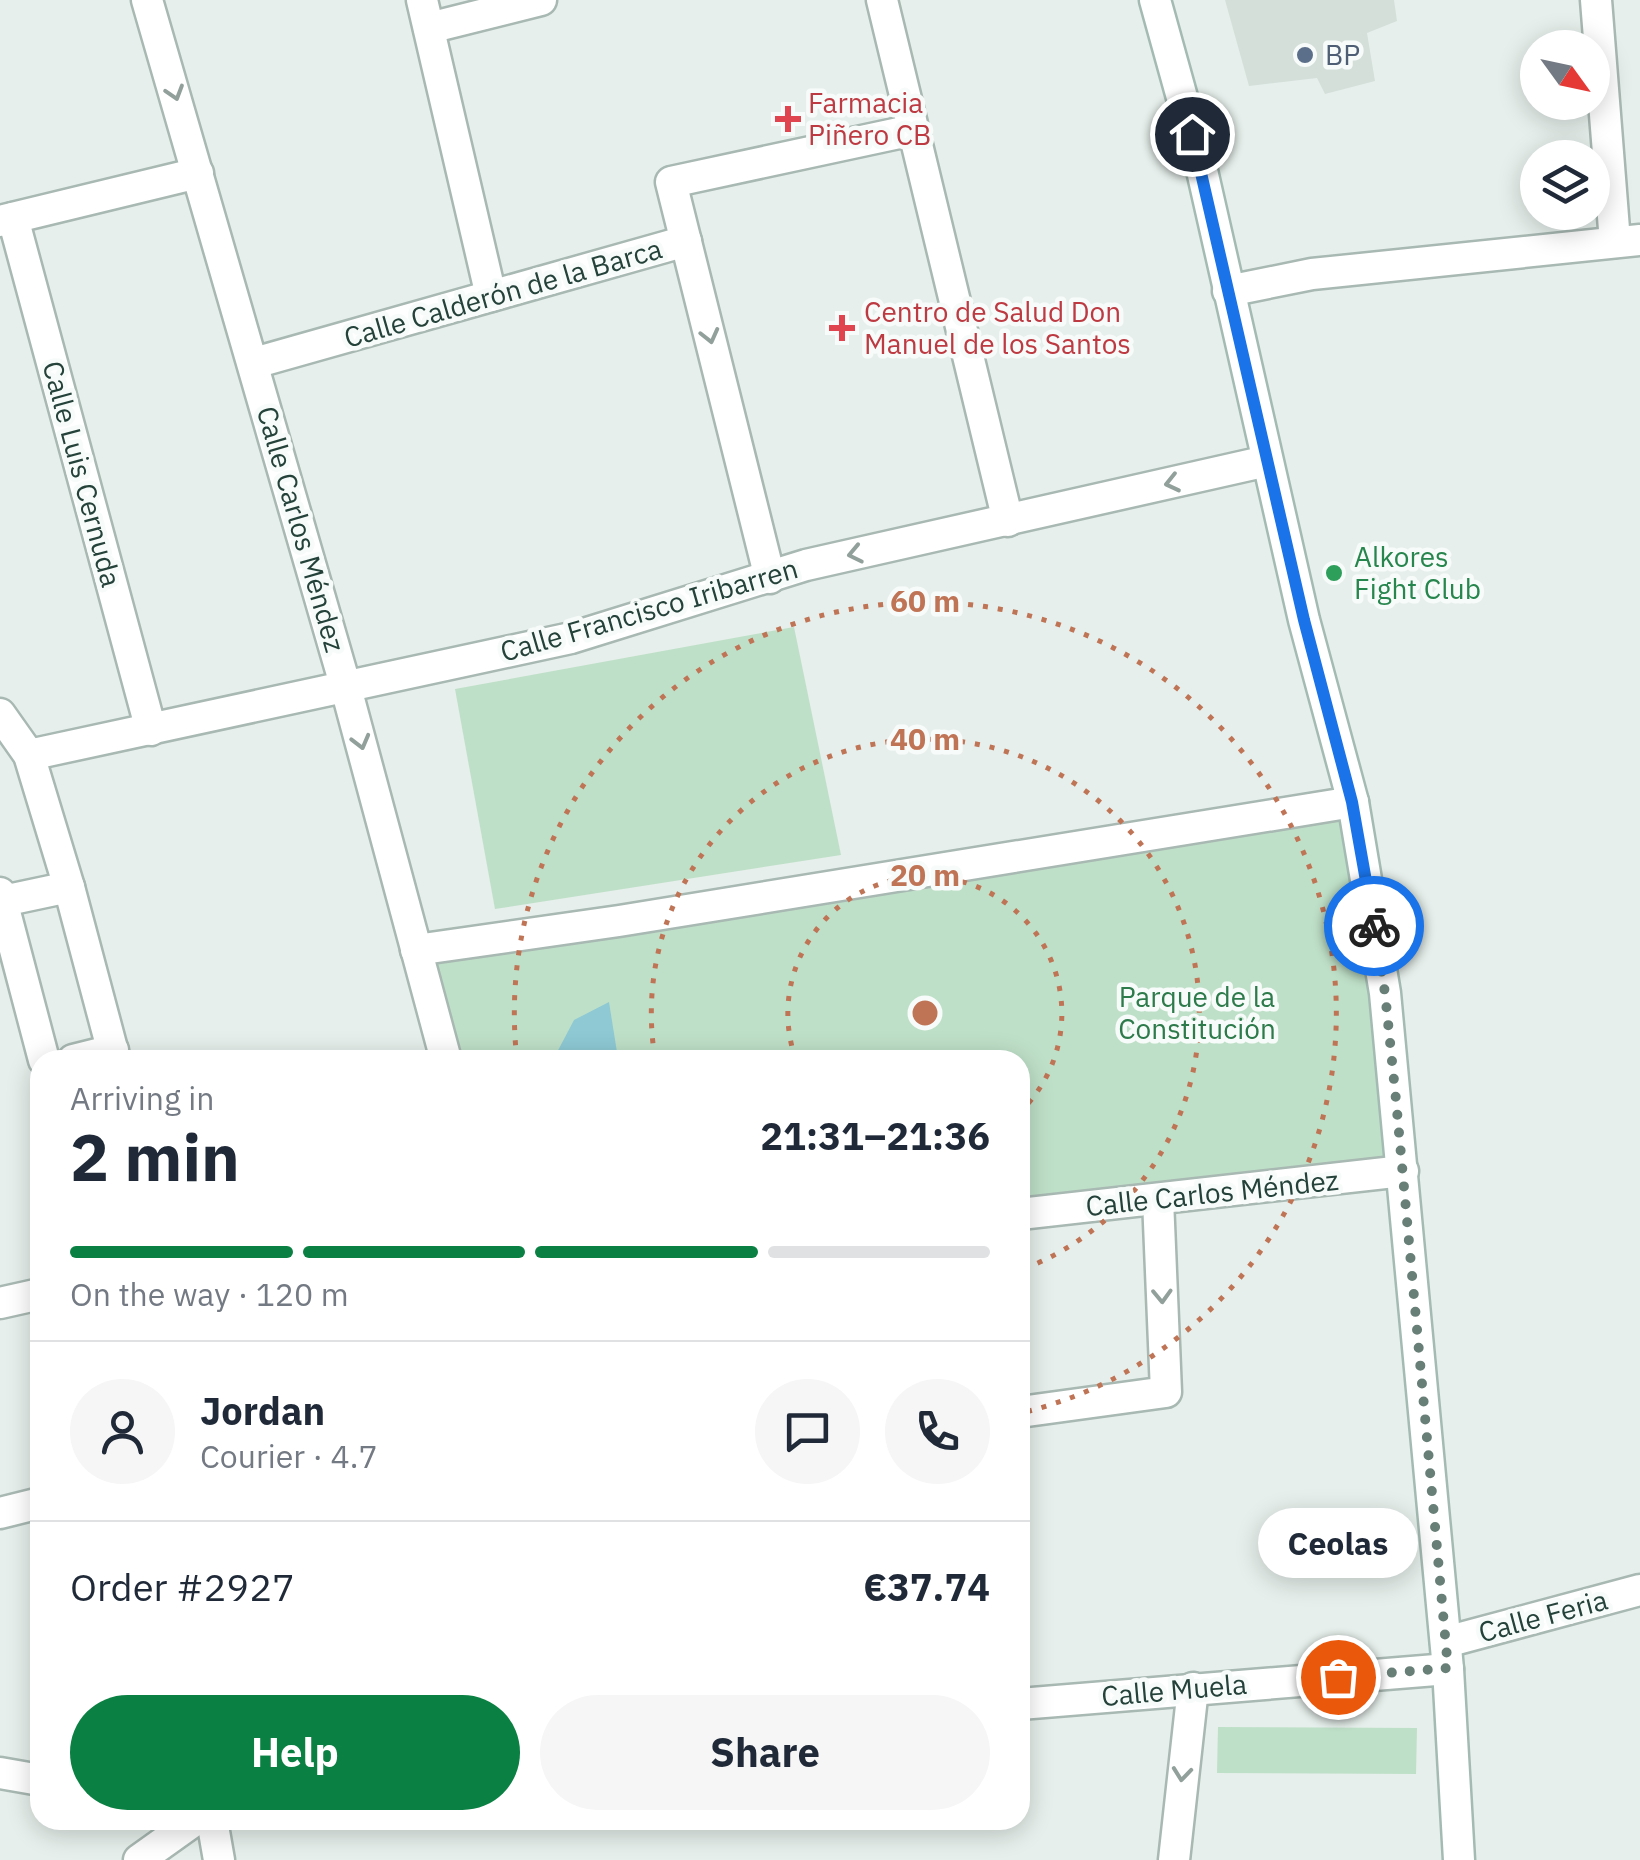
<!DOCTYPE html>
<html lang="en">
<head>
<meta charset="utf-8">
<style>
  :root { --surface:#fff; --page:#f6f6f7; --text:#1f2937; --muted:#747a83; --line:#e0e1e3; --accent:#0b8043 }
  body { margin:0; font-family:"IBM Plex Sans",sans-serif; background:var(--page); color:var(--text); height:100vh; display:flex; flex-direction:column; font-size:38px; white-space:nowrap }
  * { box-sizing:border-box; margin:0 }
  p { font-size:32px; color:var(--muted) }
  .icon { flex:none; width:55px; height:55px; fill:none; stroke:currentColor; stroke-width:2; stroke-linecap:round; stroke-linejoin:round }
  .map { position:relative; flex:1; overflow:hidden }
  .side { position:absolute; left:30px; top:1050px; width:1000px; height:780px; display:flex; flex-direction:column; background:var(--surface); border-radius:30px; box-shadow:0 5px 25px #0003 }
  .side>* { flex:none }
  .needle { width:65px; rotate:123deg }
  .buttons { position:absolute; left:1520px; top:30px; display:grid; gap:20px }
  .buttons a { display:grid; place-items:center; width:90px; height:90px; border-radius:50%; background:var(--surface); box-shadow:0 5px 25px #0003; font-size:50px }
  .pin { position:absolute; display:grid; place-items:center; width:85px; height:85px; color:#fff; margin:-42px; border:5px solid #fff; border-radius:50%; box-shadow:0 2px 10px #0007 }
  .courier { position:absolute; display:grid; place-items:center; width:100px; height:100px; margin:-50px; border:8px solid #1a73e8; border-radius:50%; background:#fff; color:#222; box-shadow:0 2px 12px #0007 }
  .bubble { position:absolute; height:70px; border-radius:35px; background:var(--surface); box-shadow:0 5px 25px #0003; font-size:32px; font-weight:700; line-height:70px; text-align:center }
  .overview em { font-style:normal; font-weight:700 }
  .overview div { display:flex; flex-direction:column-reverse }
  .overview { display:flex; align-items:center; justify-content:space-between; height:170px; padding:0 40px }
  h1 { font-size:65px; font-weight:700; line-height:75px }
  .bar { display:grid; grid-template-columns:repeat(4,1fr); gap:15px 10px; align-content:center; height:120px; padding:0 40px }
  .bar i { height:12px; border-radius:8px; background:var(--line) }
  .bar .current { background:var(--accent) }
  .bar p { grid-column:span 4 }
  .line { display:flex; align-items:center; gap:25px; padding:0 40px; border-top:2px solid var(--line) }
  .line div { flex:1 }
  .round { display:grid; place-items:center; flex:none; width:105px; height:105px; border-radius:52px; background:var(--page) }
  .action { display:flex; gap:20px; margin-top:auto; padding:20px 40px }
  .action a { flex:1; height:115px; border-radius:60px; background:var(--accent); color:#fff; font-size:40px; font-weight:700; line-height:115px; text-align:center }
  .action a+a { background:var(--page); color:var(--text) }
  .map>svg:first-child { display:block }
</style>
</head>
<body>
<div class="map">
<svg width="1640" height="1860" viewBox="0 0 1640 1860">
  <rect width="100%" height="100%" fill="#e6efeb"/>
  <!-- built -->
  <polygon fill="#d4dfda" points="1225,0 1394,0 1397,21 1367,33 1375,81 1325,94 1317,78 1249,86"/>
  <!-- green -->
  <g fill="#bfe0c8">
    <polygon points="794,627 841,855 495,909 455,689"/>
    <polygon points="1348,809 1403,1171 1020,1214 1020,1060 446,1060 416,950"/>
    <polygon points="1218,1727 1417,1728 1416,1774 1217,1773"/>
  </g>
  <!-- water -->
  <polygon fill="#8ec9d4" points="609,1002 617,1052 610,1060 553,1060 574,1020"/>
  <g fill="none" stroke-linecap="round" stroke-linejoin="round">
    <defs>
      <g id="street">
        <polyline points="147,0 346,688 446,1060"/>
        <polyline points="422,0 491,296"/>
        <polyline points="882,0 1008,521"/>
        <polyline points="1596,0 1615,242"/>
        <polyline points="429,28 541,0"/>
        <polyline points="13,218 151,730"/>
        <polyline points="0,221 198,173"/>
        <polyline points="1228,291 1312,274 1640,240"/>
        <polyline points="254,363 686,241"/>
        <polyline points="770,578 671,182 913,130"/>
        <polyline points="0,714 29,755 69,887 115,1060"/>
        <polyline points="29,755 571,638 806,565 1267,461"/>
        <polyline points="0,893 44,1060"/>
        <polyline points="3,901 69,887"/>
        <polyline points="416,950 619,921 1353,802"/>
        <polyline points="73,1060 113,1050"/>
        <polyline points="1020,1214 1403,1171"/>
        <polyline points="0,1303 40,1294"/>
        <polyline points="1020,1412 1166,1392 1158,1199"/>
        <polyline points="0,1513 40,1503"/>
        <polyline points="1446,1642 1640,1590"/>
        <polyline points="1020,1704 1448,1669"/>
        <polyline points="0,1773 40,1780"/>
        <polyline points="212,1820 219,1860"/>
        <polyline points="139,1860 195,1820"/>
        <polyline points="1174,1860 1193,1688"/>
      </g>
      <polyline id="secondary" points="1155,0 1201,166 1304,620 1353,802 1385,993 1448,1669 1459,1860"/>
    </defs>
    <!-- street casing -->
    <use href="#street" stroke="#a8b8b2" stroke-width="35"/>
    <!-- secondary casing -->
    <use href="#secondary" stroke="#a4bbb3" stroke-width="35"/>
    <!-- street -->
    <use href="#street" stroke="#fff" stroke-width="30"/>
    <!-- secondary -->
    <use href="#secondary" stroke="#fff" stroke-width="30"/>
  </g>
  <!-- one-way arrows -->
  <defs><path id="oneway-chevron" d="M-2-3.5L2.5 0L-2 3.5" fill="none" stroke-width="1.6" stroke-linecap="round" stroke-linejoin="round" transform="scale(2.5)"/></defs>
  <g stroke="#92a09c">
    <use href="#oneway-chevron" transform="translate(175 93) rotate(73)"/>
    <use href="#oneway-chevron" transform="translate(710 336) rotate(76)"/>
    <use href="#oneway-chevron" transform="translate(1172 483) rotate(167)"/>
    <use href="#oneway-chevron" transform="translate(855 554) rotate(168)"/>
    <use href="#oneway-chevron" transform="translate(361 742) rotate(75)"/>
    <use href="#oneway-chevron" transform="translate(1162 1296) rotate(88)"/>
    <use href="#oneway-chevron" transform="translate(1182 1774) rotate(96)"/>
  </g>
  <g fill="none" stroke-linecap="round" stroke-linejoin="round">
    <!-- done -->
    <polyline stroke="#687f78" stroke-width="10" stroke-dasharray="0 18" points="1338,1677 1448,1668 1396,1100 1385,993 1374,926"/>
    <!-- route -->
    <polyline stroke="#1a73e8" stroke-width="12" points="1192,134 1304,620 1352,802 1374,926"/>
  </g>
  <!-- distance rings -->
  <g fill="none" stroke="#c07456" stroke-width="5" stroke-dasharray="5 10">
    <path d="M796 1060A137 137 0 1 1 1020 1112"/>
    <path d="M655 1058A274 274 0 1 1 1021 1270"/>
    <path d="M517 1060A411 411 0 1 1 1021 1413"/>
  </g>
  <!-- markers -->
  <circle fill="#5c6f8a" stroke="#f7fbf9" stroke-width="4" cx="1305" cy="55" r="10"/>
  <g fill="#e0444e" stroke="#f7fbf9" stroke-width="4">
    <path d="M783 104h10v10h10v10h-10v10h-10v-10h-10v-10h10z"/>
    <path d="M837 313h10v10h10v10h-10v10h-10v-10h-10v-10h10z"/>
  </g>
  <circle fill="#2e9e5b" stroke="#f7fbf9" stroke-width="4" cx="1334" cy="573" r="10"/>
  <g text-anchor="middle" stroke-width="9" stroke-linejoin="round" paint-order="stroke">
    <!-- service labels -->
    <g font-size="28" fill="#4e5e75" stroke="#f7fbf9" text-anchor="start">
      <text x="1325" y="65">BP</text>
    </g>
    <!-- health labels -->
    <g font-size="28" fill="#be3a42" stroke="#f7fbf9" text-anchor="start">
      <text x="808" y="113">Farmacia<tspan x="808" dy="32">Piñero CB</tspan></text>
      <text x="864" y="322">Centro de Salud Don<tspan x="864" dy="32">Manuel de los Santos</tspan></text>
    </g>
    <!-- street labels -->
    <g font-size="28" fill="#24423a" stroke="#f7fbf9">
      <text transform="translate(503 293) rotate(-16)" y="10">Calle Calderón de la Barca</text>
      <text transform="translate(82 474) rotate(75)" y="10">Calle Luis Cernuda</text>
      <text transform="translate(301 529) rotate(74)" y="10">Calle Carlos Méndez</text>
      <text transform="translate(649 610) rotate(-16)" y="10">Calle Francisco Iribarren</text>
      <text transform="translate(1212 1193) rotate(-6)" y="10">Calle Carlos Méndez</text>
      <text transform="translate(1543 1616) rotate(-15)" y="10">Calle Feria</text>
      <text transform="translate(1174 1690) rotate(-5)" y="10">Calle Muela</text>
    </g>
    <!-- leisure labels -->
    <g font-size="28" fill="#27864d" stroke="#f7fbf9" text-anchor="start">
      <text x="1354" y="567">Alkores<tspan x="1354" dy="32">Fight Club</tspan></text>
    </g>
    <!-- park labels -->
    <g font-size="28" fill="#2d7a4b" stroke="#f7fbf9">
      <text x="1197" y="1007">Parque de la<tspan x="1197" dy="32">Constitución</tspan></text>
    </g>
  </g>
  <circle cx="925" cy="1013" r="15" fill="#c07456" stroke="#f7fbf9" stroke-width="5"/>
  <g font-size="30" text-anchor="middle" font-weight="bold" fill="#c07456" stroke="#f7fbf9" stroke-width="9" stroke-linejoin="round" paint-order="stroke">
    <text x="925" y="612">60 m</text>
    <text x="925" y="750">40 m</text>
    <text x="925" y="886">20 m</text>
  </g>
</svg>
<div class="buttons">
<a><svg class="needle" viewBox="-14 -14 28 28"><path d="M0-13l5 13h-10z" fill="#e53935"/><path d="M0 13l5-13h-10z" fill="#747a83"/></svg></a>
<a><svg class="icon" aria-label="layers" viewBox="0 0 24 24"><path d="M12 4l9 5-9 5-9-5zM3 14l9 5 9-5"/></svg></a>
</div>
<div class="pin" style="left:1338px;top:1677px;background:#ea580c"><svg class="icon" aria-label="bag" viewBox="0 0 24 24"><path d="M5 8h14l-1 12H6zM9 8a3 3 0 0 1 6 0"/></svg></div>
<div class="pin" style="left:1192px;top:134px;background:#1f2937"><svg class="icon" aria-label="home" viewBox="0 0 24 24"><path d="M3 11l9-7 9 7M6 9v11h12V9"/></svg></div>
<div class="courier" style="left:1374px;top:926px"><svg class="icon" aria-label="bike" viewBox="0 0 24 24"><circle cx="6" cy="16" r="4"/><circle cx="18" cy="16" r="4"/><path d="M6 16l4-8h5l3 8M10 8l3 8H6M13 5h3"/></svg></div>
<div class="bubble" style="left:1258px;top:1508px;width:160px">Ceolas</div>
<section class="side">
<div class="overview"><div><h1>2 min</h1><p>Arriving in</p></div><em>21:31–21:36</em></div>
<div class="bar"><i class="current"></i><i class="current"></i><i class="current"></i><i></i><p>On the way · 120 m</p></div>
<div class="line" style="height:180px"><a class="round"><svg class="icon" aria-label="person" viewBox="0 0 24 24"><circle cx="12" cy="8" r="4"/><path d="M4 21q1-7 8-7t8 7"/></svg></a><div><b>Jordan</b><p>Courier · 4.7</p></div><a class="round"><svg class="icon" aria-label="chat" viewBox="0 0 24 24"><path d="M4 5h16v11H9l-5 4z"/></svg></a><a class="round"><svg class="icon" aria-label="phone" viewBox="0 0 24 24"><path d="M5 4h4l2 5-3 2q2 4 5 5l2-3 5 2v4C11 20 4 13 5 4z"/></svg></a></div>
<div class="line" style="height:130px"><div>Order #2927</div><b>€37.74</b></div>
<div class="action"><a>Help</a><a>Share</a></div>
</section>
</div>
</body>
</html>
